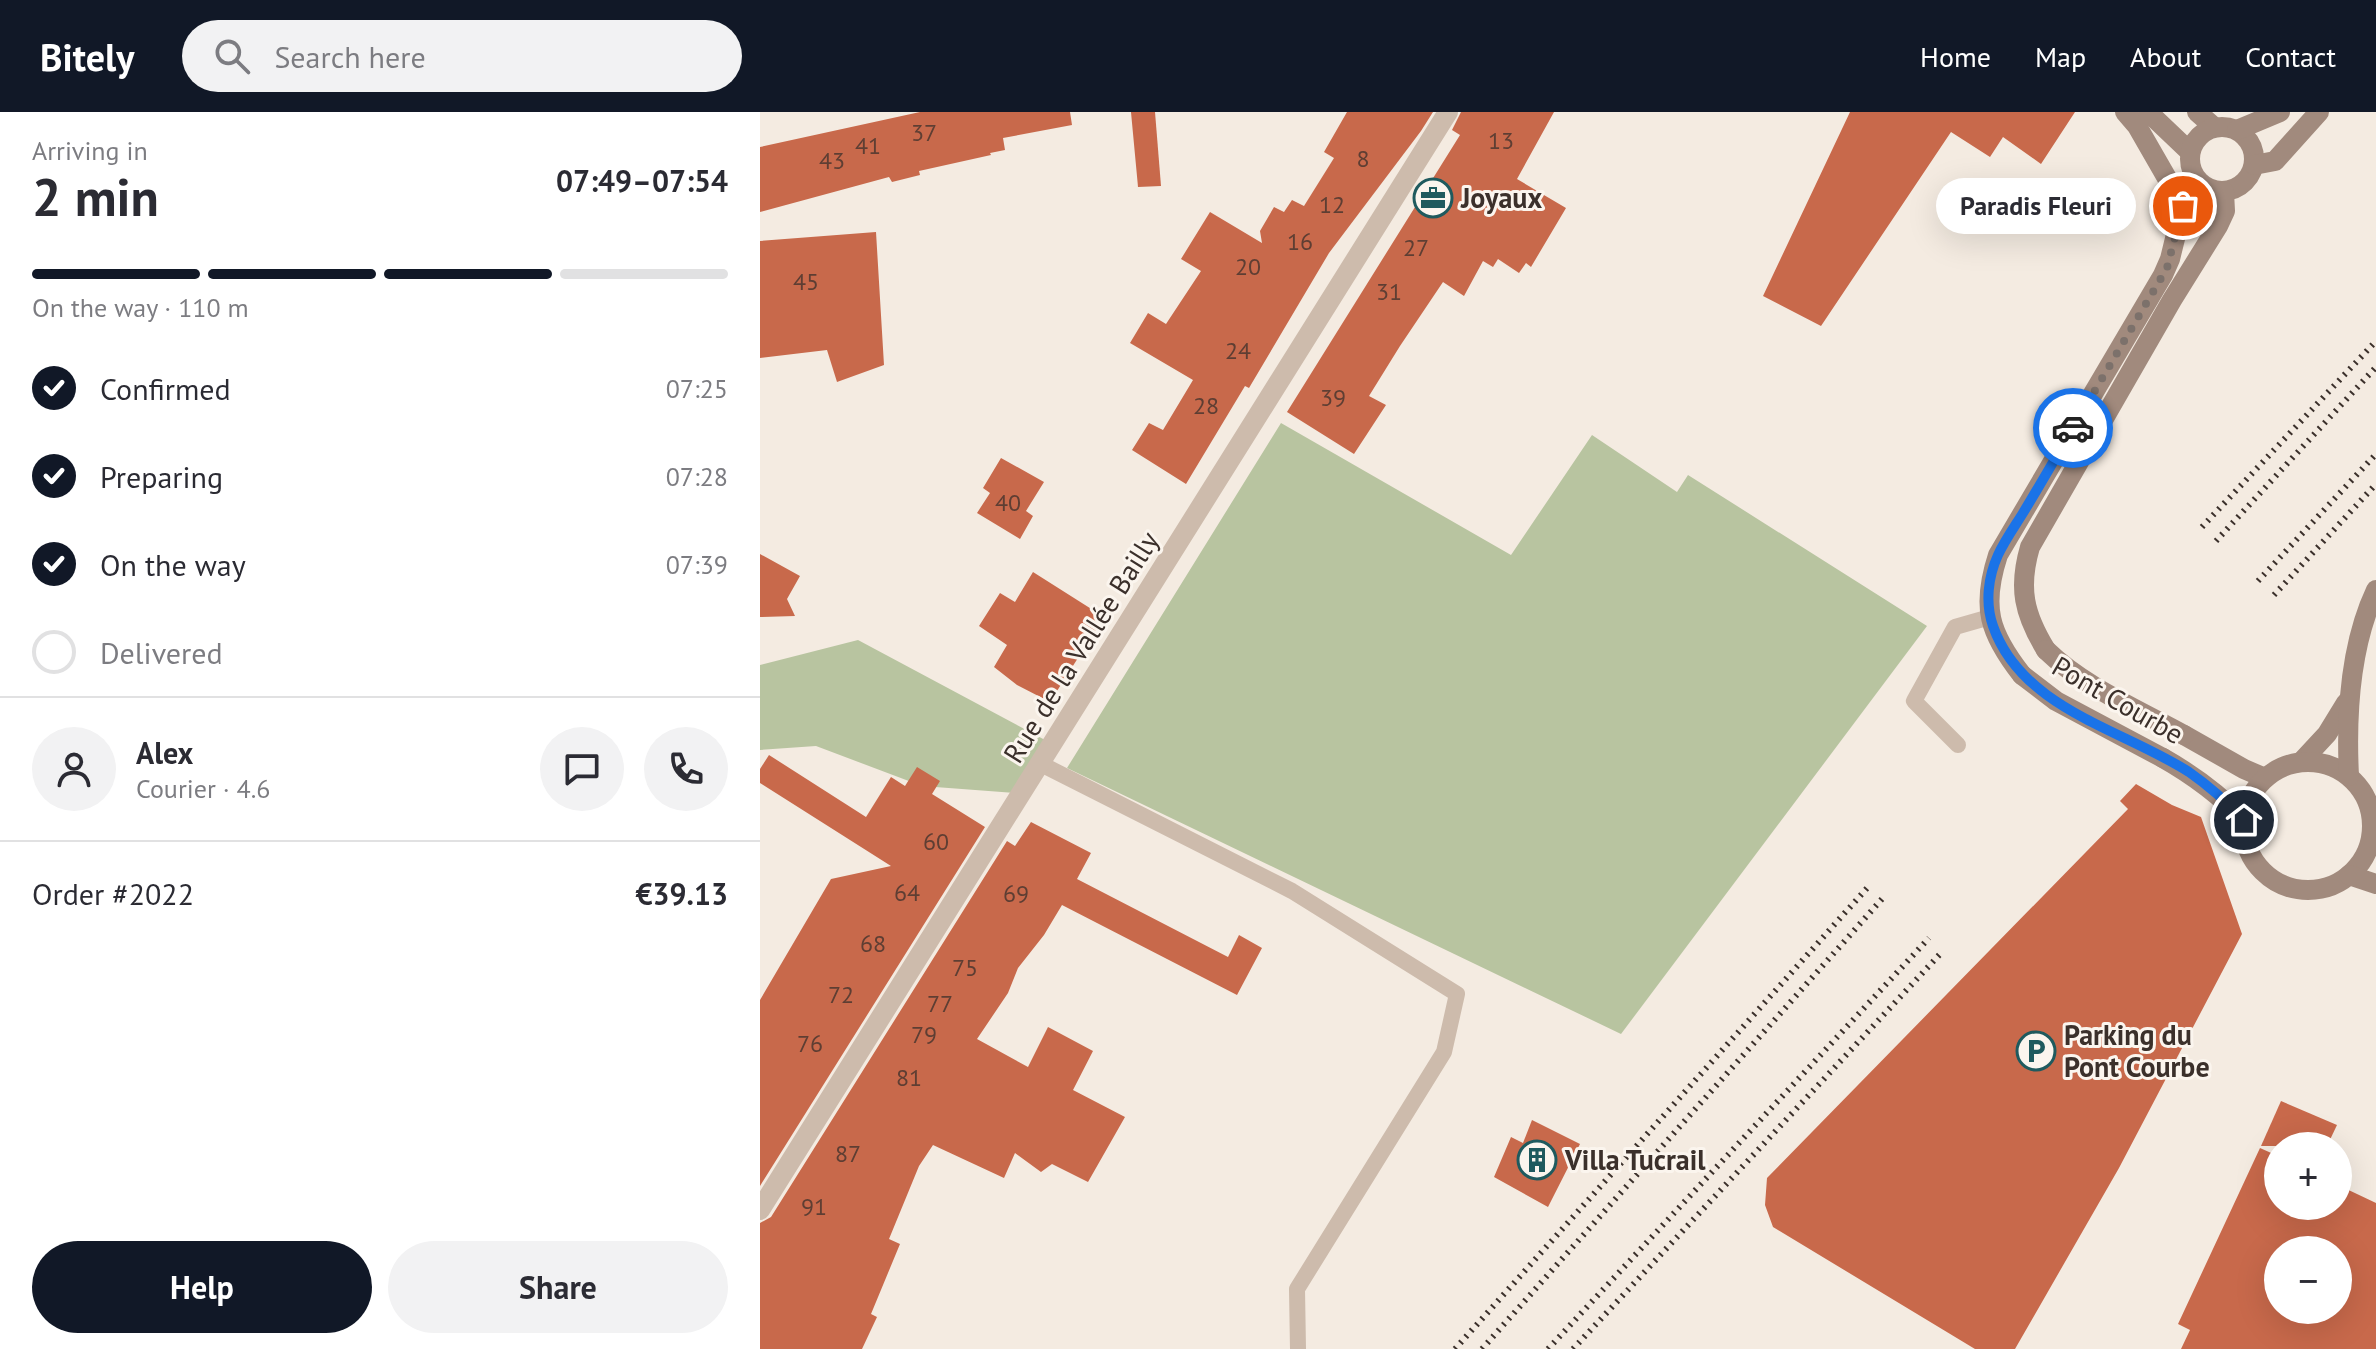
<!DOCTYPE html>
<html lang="en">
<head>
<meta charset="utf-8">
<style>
  :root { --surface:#fff; --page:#f2f2f3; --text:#2b2b33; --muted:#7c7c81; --line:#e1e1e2; --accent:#111827 }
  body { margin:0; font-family:"PT Sans",sans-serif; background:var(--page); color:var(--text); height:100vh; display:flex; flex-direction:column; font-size:30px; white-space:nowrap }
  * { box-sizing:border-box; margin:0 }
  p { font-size:26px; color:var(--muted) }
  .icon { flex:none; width:44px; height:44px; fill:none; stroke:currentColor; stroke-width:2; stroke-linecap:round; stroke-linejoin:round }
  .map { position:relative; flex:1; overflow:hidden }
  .side { display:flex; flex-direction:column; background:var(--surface); width:760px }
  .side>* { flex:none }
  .fabs { position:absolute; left:1504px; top:1020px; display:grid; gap:16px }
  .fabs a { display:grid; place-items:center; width:88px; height:88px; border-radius:50%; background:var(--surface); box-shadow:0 8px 32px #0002; font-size:40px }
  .pin { position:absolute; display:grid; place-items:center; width:68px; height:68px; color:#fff; margin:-34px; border:4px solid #fff; border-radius:50%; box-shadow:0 2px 8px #0007 }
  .courier { position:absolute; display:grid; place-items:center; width:80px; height:80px; margin:-40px; border:6px solid #1a73e8; border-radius:50%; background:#fff; color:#222; box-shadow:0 2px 10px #0007 }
  .bubble { position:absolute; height:56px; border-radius:28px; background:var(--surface); box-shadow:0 8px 32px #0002; font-size:26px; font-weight:600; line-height:56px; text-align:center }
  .headline em { font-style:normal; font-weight:600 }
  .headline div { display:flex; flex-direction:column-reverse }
  .headline { display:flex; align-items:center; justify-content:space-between; height:136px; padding:0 32px }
  h1 { font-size:52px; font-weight:600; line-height:60px }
  .bar { display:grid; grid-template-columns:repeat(4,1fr); gap:12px 8px; align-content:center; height:96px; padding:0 32px }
  .bar i { height:10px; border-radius:6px; background:var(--line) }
  .bar .active { background:var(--accent) }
  .bar p { grid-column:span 4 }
  .line { display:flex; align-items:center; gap:20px; padding:0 32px; border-top:2px solid var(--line) }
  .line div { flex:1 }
  .round { display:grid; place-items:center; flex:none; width:84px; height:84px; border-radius:42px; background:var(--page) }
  ol { padding:0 32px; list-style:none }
  li { display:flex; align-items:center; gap:24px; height:88px }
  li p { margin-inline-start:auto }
  li .icon { padding:8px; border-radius:50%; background:var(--accent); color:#fff; stroke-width:4 }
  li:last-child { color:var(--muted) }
  li i { width:44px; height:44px; border:4px solid var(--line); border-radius:50% }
  .primary-button { display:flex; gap:16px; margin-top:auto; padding:16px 32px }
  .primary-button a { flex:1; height:92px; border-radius:48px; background:var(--accent); color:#fff; font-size:32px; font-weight:600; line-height:92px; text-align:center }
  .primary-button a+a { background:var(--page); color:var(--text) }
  header { display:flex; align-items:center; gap:48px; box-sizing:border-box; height:112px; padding:0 40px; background:var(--accent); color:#fff }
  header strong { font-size:38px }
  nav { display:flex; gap:44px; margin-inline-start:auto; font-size:28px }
  .search { width:560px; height:72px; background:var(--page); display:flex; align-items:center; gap:20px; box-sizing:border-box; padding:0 28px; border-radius:44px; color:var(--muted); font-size:30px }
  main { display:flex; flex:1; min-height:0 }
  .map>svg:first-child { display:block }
</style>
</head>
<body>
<header>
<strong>Bitely</strong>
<div class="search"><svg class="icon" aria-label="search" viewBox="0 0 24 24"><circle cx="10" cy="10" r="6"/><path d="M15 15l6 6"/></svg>Search here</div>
<nav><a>Home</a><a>Map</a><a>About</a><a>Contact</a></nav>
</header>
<main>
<section class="side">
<div class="headline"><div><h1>2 min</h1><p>Arriving in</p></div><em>07:49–07:54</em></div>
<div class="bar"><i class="active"></i><i class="active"></i><i class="active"></i><i></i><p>On the way · 110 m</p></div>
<ol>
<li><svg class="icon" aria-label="check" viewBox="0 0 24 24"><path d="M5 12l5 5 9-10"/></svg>Confirmed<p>07:25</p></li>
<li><svg class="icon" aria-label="check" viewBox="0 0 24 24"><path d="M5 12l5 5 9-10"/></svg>Preparing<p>07:28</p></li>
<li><svg class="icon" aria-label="check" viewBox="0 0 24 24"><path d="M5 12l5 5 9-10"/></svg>On the way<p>07:39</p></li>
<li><i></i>Delivered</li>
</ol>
<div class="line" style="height:144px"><a class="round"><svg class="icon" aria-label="person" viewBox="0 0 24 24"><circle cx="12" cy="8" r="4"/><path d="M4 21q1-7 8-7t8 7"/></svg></a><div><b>Alex</b><p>Courier · 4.6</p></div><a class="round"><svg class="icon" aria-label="chat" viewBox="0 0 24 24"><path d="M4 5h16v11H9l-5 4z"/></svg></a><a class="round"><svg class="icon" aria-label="phone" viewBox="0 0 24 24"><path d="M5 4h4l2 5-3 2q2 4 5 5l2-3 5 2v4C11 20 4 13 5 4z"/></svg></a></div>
<div class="line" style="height:104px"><div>Order #2022</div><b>€39.13</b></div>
<div class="primary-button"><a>Help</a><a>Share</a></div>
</section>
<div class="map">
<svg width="1616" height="1237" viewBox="0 0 1616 1237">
  <rect width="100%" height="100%" fill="#f4ebe1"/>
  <!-- green -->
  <g fill="#b8c4a0">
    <polygon points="521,311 751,443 832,323 917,380 928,363 1167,514 861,922 307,656"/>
    <polygon points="98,528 285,628 255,681 162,674 56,634 0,638 0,553"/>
  </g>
  <!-- building -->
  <g fill="#c8694b" fill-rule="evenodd">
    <polygon points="160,0 310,0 312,13 243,26 245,38 230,41 231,43 159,59 160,63 132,70 129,65 0,100 0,35"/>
    <polygon points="371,0 395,0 401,74 378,75"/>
    <polygon points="587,0 673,0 661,19 569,141 489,276 485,274 426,372 372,338 389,311 403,318 433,268 370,231 388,201 406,212 441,159 421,147 450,100 502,131 500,119 514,95 524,100 532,88 544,94 574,46 564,40"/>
    <polygon points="701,0 794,0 757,67 806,96 771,155 766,151 759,161 738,147 733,155 723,149 704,184 683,170 640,234 609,284 626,293 594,342 527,300 700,23 692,18"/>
    <polygon points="1090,0 1315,0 1281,52 1243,25 1230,45 1191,20 1061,214 1003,184"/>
    <polygon points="116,120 124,253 77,270 67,238 0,246 0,129"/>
    <polygon points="241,346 284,370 266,399 273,404 260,427 217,401 230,381 223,376"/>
    <polygon points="0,442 40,464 27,487 35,504 0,505"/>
    <polygon points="273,460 344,505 290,590 257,573 234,555 247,533 219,514 240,481 255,490"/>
    <polygon points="9,643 106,705 131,665 145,674 157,655 180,669 172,682 225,715 0,1074 0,888 71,767 131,754 0,671 0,657"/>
    <polygon points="1376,672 1412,693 1441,705 1482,822 1359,1056 1255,1237 1215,1237 1013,1115 1005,1093 1007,1066 1368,697 1360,689"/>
    <polygon points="271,710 331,741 317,767 468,845 479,823 502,836 477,883 302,793 284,823 258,856 248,881 217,927 268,955 288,915 333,939 313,978 365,1005 328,1070 292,1052 281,1060 255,1041 244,1066 173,1033 159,1054 129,1127 140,1132 111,1202 117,1205 102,1237 0,1237 0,1111 11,1105 247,729 255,734"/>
    <polygon points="1521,989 1577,1013 1567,1034 1501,1034"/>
    <polygon points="772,1008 820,1032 788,1095 734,1065 751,1025 763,1031"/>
    <path d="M1500,1036L1518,1044V1094H1578V1073L1616,1091V1237H1421L1430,1218L1418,1212ZM1518,1138H1578V1198H1518Z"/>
  </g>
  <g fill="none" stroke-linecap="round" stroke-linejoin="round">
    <!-- lane -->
    <g stroke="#cdbbac" stroke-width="16">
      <polyline points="1198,633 1154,589 1195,515 1230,505"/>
      <polyline points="281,652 532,779 697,882 684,940 537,1177 538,1237"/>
    </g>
    <!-- street -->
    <polyline stroke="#cdbbac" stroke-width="20" points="0,1098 688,0"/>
    <!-- secondary -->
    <g stroke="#a18a7d" stroke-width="20">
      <polyline points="1365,0 1377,14 1423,94"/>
      <polyline points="1388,0 1430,40"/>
      <polyline points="1437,0 1454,15"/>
      <circle cx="1462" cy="47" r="32"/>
      <polyline points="1477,18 1520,0"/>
      <polyline points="1494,53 1515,49 1559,0"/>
      <path d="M1286,538C1264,502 1258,476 1270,435L1412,188L1458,114L1465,99L1464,80"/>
      <path d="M1262,563C1229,521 1221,495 1238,443L1403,163L1410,147L1423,94L1440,72"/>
      <polyline points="1424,623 1484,657 1505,666"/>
      <path d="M1403,646C1433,663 1460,683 1484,708"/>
      <polyline points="1541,650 1567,622 1586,591"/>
      <circle cx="1548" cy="714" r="64"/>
      <path d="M1589,664C1586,604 1590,533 1616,478"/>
      <polyline points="1589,763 1616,772"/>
    </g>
    <!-- rail -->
    <g stroke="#3b302b" stroke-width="6" stroke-dasharray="2 6" stroke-linecap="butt">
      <polyline points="1442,415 1616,229"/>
      <polyline points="1456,429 1616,255"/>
      <polyline points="1498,469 1616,342"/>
      <polyline points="1514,483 1616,372"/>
      <polyline points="695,1237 1108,775"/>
      <polyline points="722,1237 1122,787"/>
      <polyline points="788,1237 1169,826"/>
      <polyline points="813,1237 1181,841"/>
    </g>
    <!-- secondary-bridge -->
    <g stroke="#a18a7d" stroke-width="20">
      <path d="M1286,538C1324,575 1377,597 1424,623"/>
      <polyline points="1262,563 1296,589 1403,646"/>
    </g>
  </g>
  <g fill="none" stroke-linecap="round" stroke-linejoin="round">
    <!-- done -->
    <polyline stroke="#7c716b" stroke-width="8" stroke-dasharray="0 14.4" points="1313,316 1407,156 1423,94"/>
    <!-- route -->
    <path stroke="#1a73e8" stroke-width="10" d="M1313,316C1296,345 1280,373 1263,401C1255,414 1245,428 1238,443C1228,465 1225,491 1233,514C1262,597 1362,617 1429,660C1449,674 1467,690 1484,708"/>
  </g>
  <!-- icons -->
  <defs>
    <symbol id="office-ring" viewBox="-11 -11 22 22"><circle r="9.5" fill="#fbf5ee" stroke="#1f5a5e" stroke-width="1.5"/><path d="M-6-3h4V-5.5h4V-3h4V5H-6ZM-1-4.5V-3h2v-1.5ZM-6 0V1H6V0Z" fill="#1f5a5e"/></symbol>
    <symbol id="parking-ring" viewBox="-11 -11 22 22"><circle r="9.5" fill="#fbf5ee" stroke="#1f5a5e" stroke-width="1.5"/><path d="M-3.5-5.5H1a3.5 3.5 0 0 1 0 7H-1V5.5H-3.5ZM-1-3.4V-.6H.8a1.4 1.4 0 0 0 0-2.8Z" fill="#1f5a5e"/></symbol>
    <symbol id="building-ring" viewBox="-11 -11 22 22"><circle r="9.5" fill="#fbf5ee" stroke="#1f5a5e" stroke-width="1.5"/><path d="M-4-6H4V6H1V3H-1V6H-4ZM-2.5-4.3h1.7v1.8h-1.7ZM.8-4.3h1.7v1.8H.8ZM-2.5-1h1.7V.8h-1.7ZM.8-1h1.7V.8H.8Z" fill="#1f5a5e"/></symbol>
  </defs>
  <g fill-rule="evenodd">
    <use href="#office-ring" x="651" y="64" width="44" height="44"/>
    <use href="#parking-ring" x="1254" y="917" width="44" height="44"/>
    <use href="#building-ring" x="755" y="1026" width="44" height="44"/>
  </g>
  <g text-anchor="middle" stroke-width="6" stroke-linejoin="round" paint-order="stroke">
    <!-- number labels -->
    <g font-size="24" fill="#5e3e33">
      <text x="164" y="29">37</text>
      <text x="741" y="37">13</text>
      <text x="108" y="42">41</text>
      <text x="603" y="55">8</text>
      <text x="72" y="57">43</text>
      <text x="572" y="101">12</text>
      <text x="540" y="138">16</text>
      <text x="656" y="144">27</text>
      <text x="488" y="163">20</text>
      <text x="46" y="178">45</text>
      <text x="629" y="188">31</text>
      <text x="478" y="247">24</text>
      <text x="573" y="294">39</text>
      <text x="446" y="302">28</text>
      <text x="248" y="399">40</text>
      <text x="176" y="738">60</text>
      <text x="147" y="789">64</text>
      <text x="256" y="790">69</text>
      <text x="113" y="840">68</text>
      <text x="205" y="864">75</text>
      <text x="81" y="891">72</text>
      <text x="180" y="900">77</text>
      <text x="164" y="931">79</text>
      <text x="50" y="940">76</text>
      <text x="149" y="974">81</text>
      <text x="88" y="1050">87</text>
      <text x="54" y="1103">91</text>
    </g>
    <!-- poi labels -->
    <g font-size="28" font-weight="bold" fill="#3b302b" stroke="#fbf5ee" text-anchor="start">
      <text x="701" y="96">Joyaux</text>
      <text x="1304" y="933">Parking du<tspan x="1304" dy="32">Pont Courbe</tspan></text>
      <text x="805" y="1058">Villa Tucrail</text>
    </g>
    <!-- street labels -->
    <g font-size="28" fill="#3b302b" stroke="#fbf5ee">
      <text transform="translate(321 535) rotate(-58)" y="10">Rue de la Vallée Bailly</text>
      <text transform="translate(1358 588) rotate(30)" y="10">Pont Courbe</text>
    </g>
  </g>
</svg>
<div class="fabs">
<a>+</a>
<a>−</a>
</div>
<div class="pin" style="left:1423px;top:94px;background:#ea580c"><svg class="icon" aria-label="bag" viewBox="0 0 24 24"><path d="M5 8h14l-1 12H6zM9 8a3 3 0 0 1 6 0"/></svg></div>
<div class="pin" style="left:1484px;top:708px;background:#1f2937"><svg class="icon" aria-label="home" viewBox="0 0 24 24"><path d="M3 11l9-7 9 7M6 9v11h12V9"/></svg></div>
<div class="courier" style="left:1313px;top:316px"><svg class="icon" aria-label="car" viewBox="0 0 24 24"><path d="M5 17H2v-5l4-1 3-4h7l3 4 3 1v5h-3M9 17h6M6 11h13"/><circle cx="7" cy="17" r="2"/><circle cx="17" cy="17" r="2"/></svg></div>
<div class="bubble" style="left:1176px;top:66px;width:200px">Paradis Fleuri</div>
</div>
</main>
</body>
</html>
